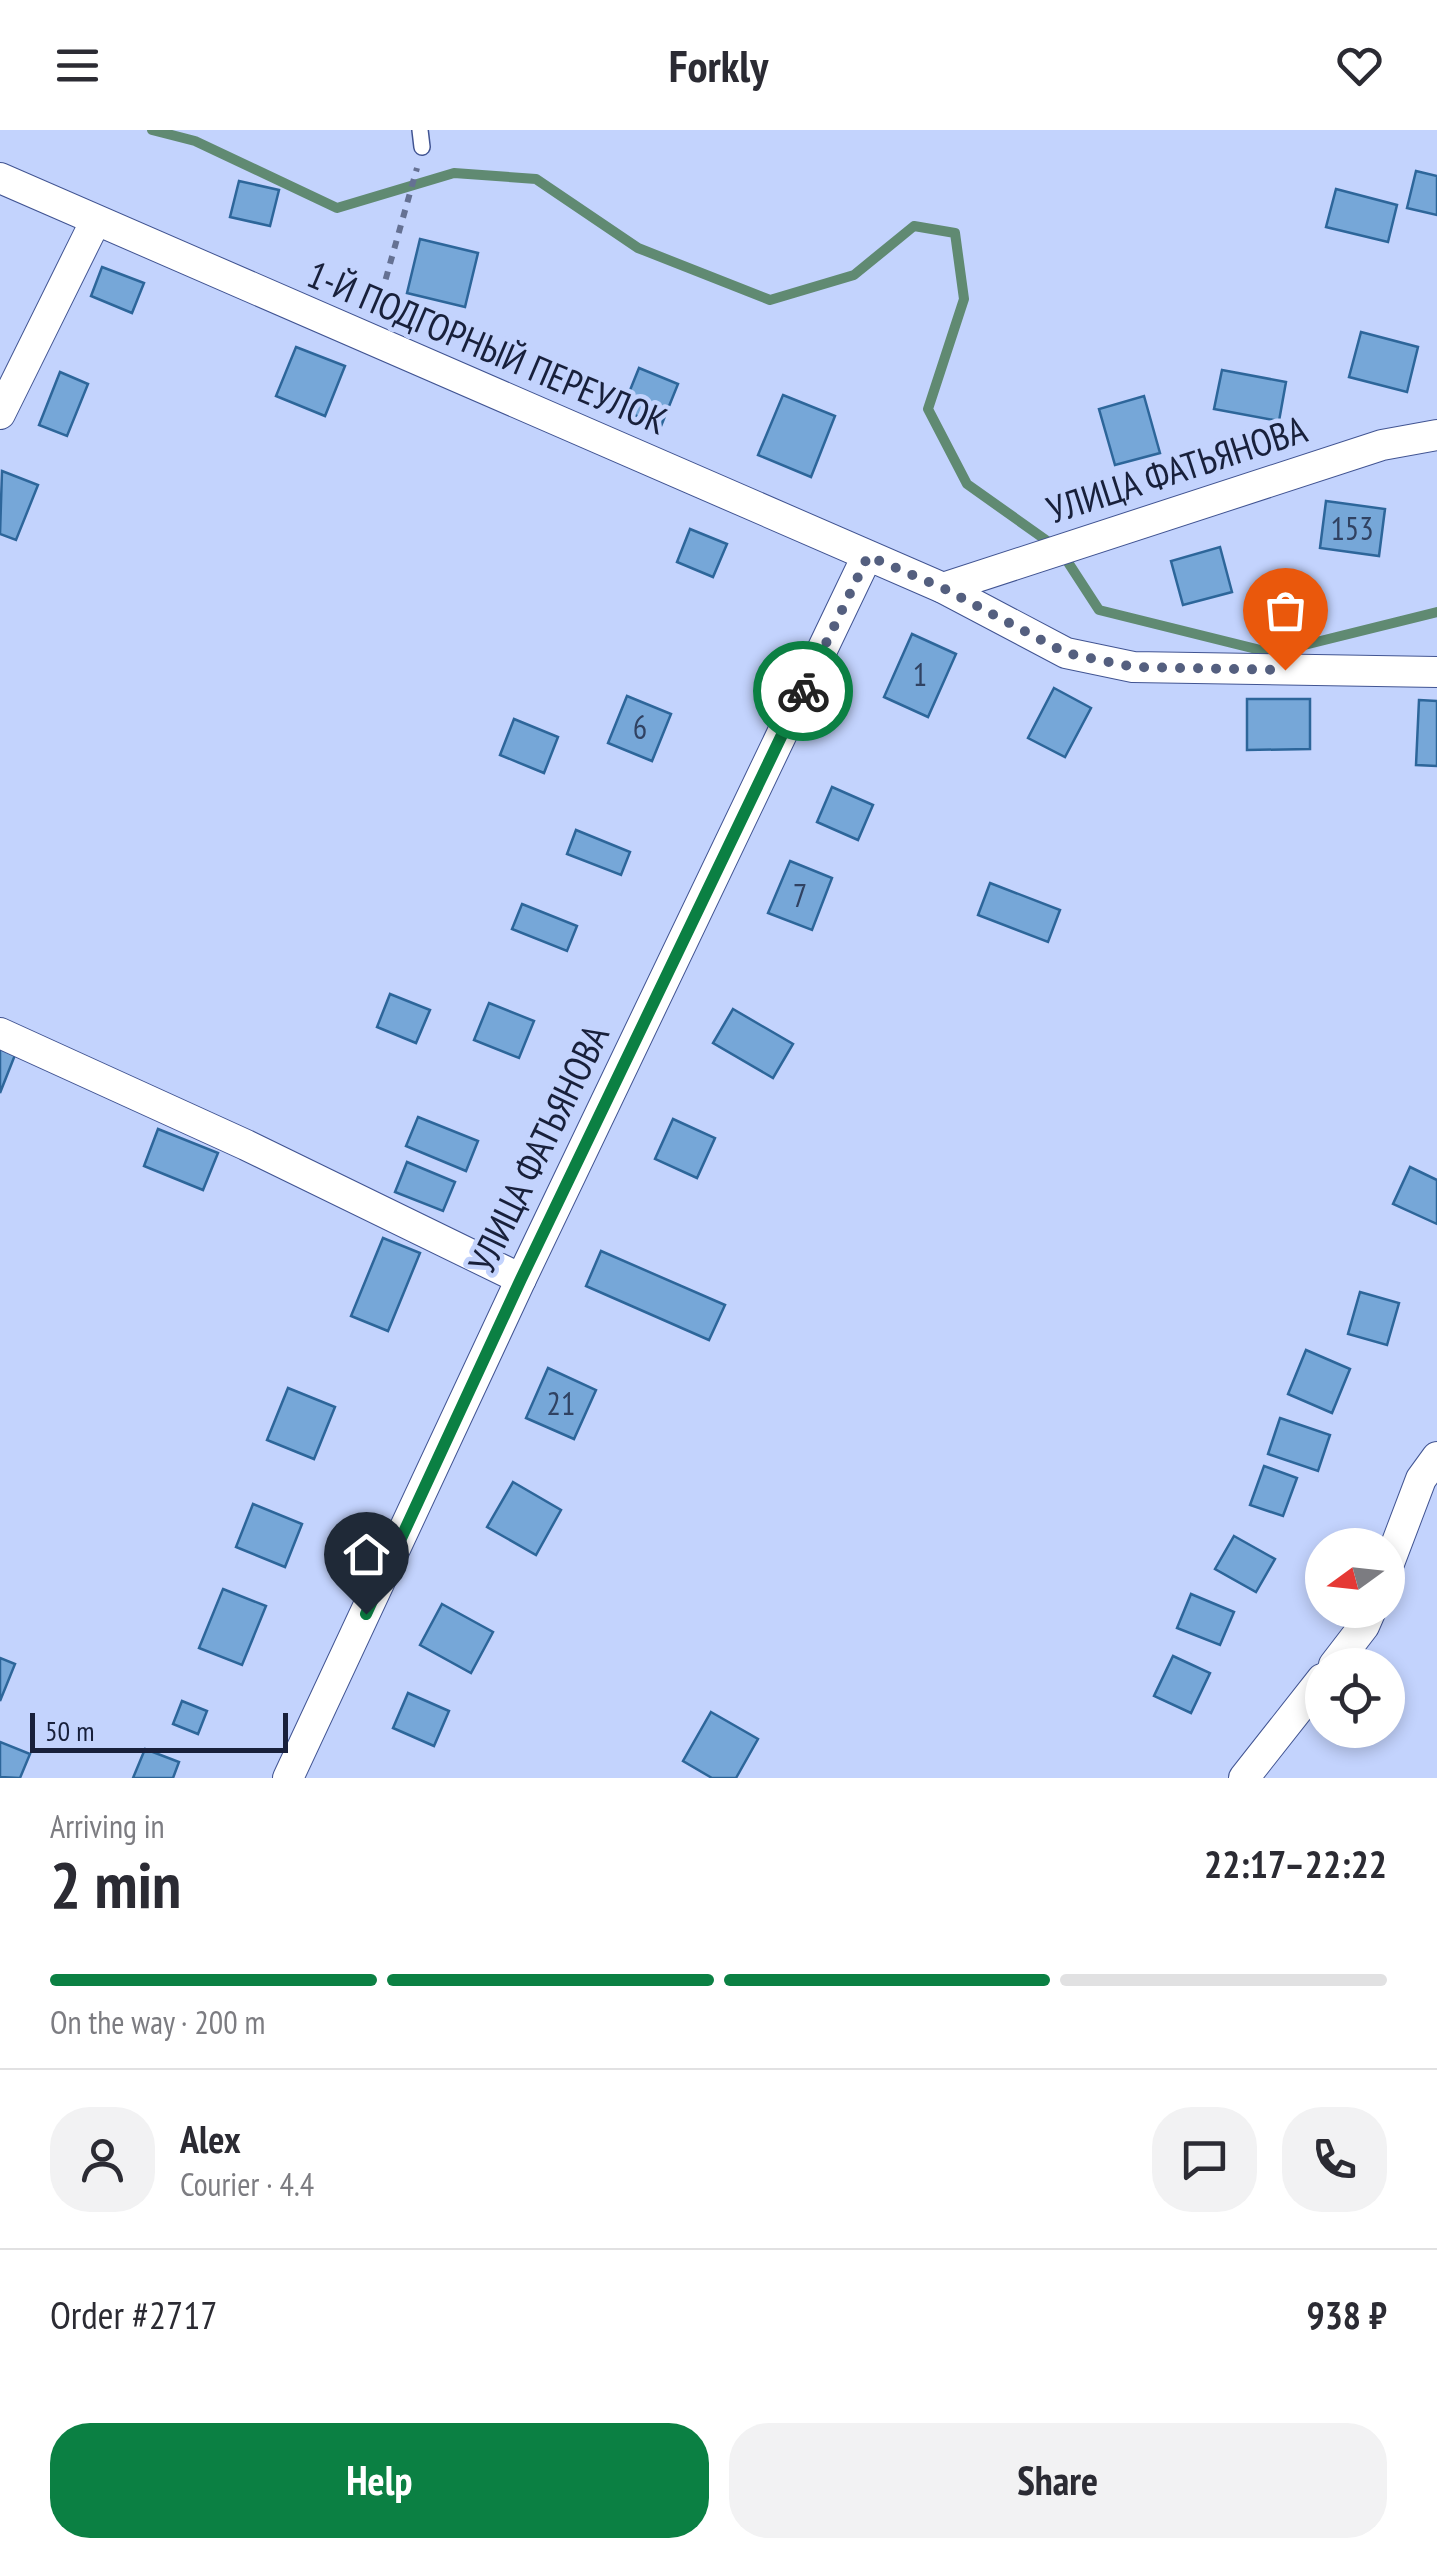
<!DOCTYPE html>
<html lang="en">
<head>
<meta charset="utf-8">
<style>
  :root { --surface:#fff; --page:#f2f2f3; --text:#2b2b33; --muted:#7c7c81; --line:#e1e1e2; --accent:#0b8043 }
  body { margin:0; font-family:"PT Sans Narrow",sans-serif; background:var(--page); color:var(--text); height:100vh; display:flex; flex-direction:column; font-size:38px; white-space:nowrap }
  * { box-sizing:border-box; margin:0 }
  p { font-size:32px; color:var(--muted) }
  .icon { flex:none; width:55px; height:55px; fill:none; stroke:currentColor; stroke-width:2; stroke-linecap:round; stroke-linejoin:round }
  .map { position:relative; height:1648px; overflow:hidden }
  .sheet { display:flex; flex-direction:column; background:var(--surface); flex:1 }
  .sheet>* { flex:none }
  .needle { width:65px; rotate:255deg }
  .controls { position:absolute; left:1305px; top:1398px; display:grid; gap:20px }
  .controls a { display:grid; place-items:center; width:100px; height:100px; border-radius:50%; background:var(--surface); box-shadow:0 5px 15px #0003; font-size:50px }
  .scale { position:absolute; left:30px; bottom:25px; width:258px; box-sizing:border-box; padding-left:10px; border:5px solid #18203b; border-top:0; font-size:28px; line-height:35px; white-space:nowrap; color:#18203b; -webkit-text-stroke:8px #c3d3fd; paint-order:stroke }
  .pin { position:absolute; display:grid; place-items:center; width:85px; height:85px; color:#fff; margin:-102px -42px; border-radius:50% 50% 50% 0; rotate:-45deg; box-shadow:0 0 10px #0007 }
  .pin .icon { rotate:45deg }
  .courier { position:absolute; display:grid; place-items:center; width:100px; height:100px; margin:-50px; border:8px solid #0b8043; border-radius:50%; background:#fff; color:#222; box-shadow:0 2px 12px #0007 }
  .headline em { font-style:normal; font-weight:800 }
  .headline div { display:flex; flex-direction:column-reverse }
  .headline { display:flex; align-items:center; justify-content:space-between; height:170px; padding:0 50px }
  h1 { font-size:65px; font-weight:800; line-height:75px }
  .bar { display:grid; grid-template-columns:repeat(4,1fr); gap:15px 10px; align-content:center; height:120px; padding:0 50px }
  .bar i { height:12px; border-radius:8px; background:var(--line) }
  .bar .current { background:var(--accent) }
  .bar p { grid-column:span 4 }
  .line { display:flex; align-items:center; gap:25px; padding:0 50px; border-top:2px solid var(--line) }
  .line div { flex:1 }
  .round { display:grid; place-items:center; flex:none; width:105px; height:105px; border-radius:40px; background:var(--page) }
  .action { display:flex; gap:20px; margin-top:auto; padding:20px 50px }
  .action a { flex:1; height:115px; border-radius:40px; background:var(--accent); color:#fff; font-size:40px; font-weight:800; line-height:115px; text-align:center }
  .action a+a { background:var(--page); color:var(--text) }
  header { display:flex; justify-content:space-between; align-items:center; height:130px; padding:0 50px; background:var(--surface); font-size:45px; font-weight:800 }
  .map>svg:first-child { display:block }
</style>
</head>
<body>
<header><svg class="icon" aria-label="menu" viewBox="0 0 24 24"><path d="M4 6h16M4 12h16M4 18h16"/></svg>Forkly<svg class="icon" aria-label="heart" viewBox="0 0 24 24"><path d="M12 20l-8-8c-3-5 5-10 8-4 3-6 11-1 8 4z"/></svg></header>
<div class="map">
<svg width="1437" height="1648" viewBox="0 0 1437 1648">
  <rect width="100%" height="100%" fill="#c3d3fd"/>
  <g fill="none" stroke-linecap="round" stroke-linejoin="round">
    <!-- stream -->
    <polyline stroke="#608a72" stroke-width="10" points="152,0 195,11 337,78 454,43 536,49 638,118 770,170 854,145 914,96 955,103 964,169 928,279 967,354 1060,420 1099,480 1272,523 1437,482"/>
  </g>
  <!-- building -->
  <g fill="#76a7d8" stroke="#2d669a" stroke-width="2.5">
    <polygon points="1416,41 1437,46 1437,85 1407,78"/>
    <polygon points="239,51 279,60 270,96 230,87"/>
    <polygon points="1336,59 1397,75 1388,112 1326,97"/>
    <polygon points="420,109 478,123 465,177 407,163"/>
    <polygon points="102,137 144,153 132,183 91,166"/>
    <polygon points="1361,202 1418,217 1407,262 1349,247"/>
    <polygon points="296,217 345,236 325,286 276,266"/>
    <polygon points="639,238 678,254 661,296 622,280"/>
    <polygon points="1222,240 1286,252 1279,291 1214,279"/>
    <polygon points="60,242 88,254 67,306 39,295"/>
    <polygon points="783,265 835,286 811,347 758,325"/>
    <polygon points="1144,266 1160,323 1115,335 1099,279"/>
    <polygon points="2,341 38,355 16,410 0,404"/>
    <polygon points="1326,371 1385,379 1379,426 1320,418"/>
    <polygon points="690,399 727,414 713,447 677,432"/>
    <polygon points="1220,417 1232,462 1183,475 1171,431"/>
    <polygon points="912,504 956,524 928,587 884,567"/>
    <polygon points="1054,558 1091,578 1065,627 1028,608"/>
    <polygon points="627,566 671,584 652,631 608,613"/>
    <polygon points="1247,569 1310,569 1310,619 1247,620"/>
    <polygon points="1419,570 1437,571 1437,636 1416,635"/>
    <polygon points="514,589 558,607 544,643 500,625"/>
    <polygon points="832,657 873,675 858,710 817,692"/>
    <polygon points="576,700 630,722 621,745 567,724"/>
    <polygon points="790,731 832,748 812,800 768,783"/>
    <polygon points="990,753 1060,780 1048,812 978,785"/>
    <polygon points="522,774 577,796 567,821 512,799"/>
    <polygon points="390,864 430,880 416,913 377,897"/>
    <polygon points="489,873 534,891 519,928 474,910"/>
    <polygon points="733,879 793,914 773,948 713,913"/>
    <polygon points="0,919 15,925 0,963"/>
    <polygon points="418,987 478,1011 466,1041 406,1016"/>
    <polygon points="673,989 715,1008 697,1048 655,1029"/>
    <polygon points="158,999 218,1023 203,1060 144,1036"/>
    <polygon points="407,1032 455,1052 443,1081 395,1062"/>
    <polygon points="1410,1037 1437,1050 1437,1094 1393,1074"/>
    <polygon points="383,1108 420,1123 388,1201 351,1186"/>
    <polygon points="601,1121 725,1175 709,1210 586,1156"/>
    <polygon points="1360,1162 1399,1173 1387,1215 1348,1204"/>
    <polygon points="1306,1220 1350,1239 1332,1283 1288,1264"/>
    <polygon points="548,1238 596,1260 574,1309 526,1288"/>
    <polygon points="288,1258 335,1277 314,1329 267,1310"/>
    <polygon points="1280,1288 1330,1305 1318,1341 1268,1324"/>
    <polygon points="1264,1336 1297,1348 1283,1386 1250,1375"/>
    <polygon points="513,1352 561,1380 536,1425 487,1397"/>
    <polygon points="253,1374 302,1394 285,1437 236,1417"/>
    <polygon points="1234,1406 1275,1429 1256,1462 1215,1439"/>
    <polygon points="223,1459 266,1476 242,1535 199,1518"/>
    <polygon points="1191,1464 1234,1482 1220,1515 1177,1498"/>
    <polygon points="442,1474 493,1502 471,1543 420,1515"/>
    <polygon points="1173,1526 1210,1543 1191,1583 1154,1566"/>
    <polygon points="0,1528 15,1534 0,1571"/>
    <polygon points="408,1563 449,1581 434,1616 393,1598"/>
    <polygon points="182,1571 207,1581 198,1604 173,1594"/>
    <polygon points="711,1582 758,1609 736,1648 712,1648 683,1631"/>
    <polygon points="0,1612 30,1624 20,1648 0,1647"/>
    <polygon points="145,1619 179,1632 173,1648 133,1648"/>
  </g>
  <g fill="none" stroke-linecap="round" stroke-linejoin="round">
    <defs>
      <polyline id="lane" points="420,0 422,17"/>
      <g id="street">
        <polyline points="0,48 943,458 1066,523 1133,537 1437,542"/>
        <polyline points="0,284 95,92"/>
        <polyline points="943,458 1382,315 1437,305"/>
        <polyline points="0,903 246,1015 521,1149"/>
        <polyline points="1388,1436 1421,1349 1437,1327"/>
        <polyline points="1334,1535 1364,1496 1371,1480"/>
        <polyline points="288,1648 521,1149 867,426"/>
        <polyline points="1244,1648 1322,1549"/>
      </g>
    </defs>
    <!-- lane casing -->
    <use href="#lane" stroke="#415492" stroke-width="18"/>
    <!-- street casing -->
    <use href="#street" stroke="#415492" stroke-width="32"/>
    <!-- path -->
    <polyline stroke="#657193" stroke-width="6" stroke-dasharray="8 8" stroke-linecap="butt" points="377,180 417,38"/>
    <!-- lane -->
    <use href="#lane" stroke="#fff" stroke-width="15"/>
    <!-- street -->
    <use href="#street" stroke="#fff" stroke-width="30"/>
  </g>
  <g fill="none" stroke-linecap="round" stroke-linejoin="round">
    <!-- done -->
    <polyline stroke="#545f7f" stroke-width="10" stroke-dasharray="0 18" points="803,561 868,426 943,458 1066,523 1133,537 1285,540"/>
    <!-- route -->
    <polyline stroke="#0b8043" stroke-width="12" points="366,1484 521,1149 803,561"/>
  </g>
  <g text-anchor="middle" stroke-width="9" stroke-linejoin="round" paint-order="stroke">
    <!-- number labels -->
    <g font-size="32" fill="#304262">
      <text x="1352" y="410">153</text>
      <text x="920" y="556">1</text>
      <text x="640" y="609">6</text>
      <text x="800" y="777">7</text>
      <text x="561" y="1285">21</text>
    </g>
    <!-- street labels -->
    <g font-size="38" fill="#18203b" stroke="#c3d3fd">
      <text transform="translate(487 218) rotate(23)" y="13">1-Й ПОДГОРНЫЙ ПЕРЕУЛОК</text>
      <text transform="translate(1177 340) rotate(-18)" y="13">УЛИЦА ФАТЬЯНОВА</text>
      <text transform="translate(539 1019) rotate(-64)" y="13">УЛИЦА ФАТЬЯНОВА</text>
    </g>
  </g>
</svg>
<div class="controls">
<a><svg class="needle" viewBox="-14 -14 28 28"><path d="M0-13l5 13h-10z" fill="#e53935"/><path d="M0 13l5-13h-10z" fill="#7c7c81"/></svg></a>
<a><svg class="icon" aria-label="locate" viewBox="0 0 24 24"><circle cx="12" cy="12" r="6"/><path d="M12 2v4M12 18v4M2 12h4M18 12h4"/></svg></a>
</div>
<div class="scale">50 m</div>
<div class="pin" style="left:1285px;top:540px;background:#ea580c"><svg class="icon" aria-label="bag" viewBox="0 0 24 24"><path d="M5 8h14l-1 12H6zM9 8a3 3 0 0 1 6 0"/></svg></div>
<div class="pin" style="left:366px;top:1484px;background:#1f2937"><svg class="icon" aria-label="home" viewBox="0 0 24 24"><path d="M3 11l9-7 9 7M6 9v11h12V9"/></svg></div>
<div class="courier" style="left:803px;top:561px"><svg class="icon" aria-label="bike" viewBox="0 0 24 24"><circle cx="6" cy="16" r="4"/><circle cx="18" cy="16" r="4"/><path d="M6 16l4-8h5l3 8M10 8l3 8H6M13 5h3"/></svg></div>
</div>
<section class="sheet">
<div class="headline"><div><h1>2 min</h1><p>Arriving in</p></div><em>22:17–22:22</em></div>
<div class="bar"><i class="current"></i><i class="current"></i><i class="current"></i><i></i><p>On the way · 200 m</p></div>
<div class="line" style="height:180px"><a class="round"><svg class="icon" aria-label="person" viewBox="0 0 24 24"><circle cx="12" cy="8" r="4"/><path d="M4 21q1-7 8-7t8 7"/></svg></a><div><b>Alex</b><p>Courier · 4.4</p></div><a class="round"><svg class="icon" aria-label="chat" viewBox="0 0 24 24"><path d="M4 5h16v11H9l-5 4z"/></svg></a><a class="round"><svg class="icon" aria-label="phone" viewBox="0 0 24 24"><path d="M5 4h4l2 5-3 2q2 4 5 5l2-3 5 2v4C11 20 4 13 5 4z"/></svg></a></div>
<div class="line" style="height:130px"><div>Order #2717</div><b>938 ₽</b></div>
<div class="action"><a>Help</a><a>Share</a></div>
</section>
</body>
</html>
